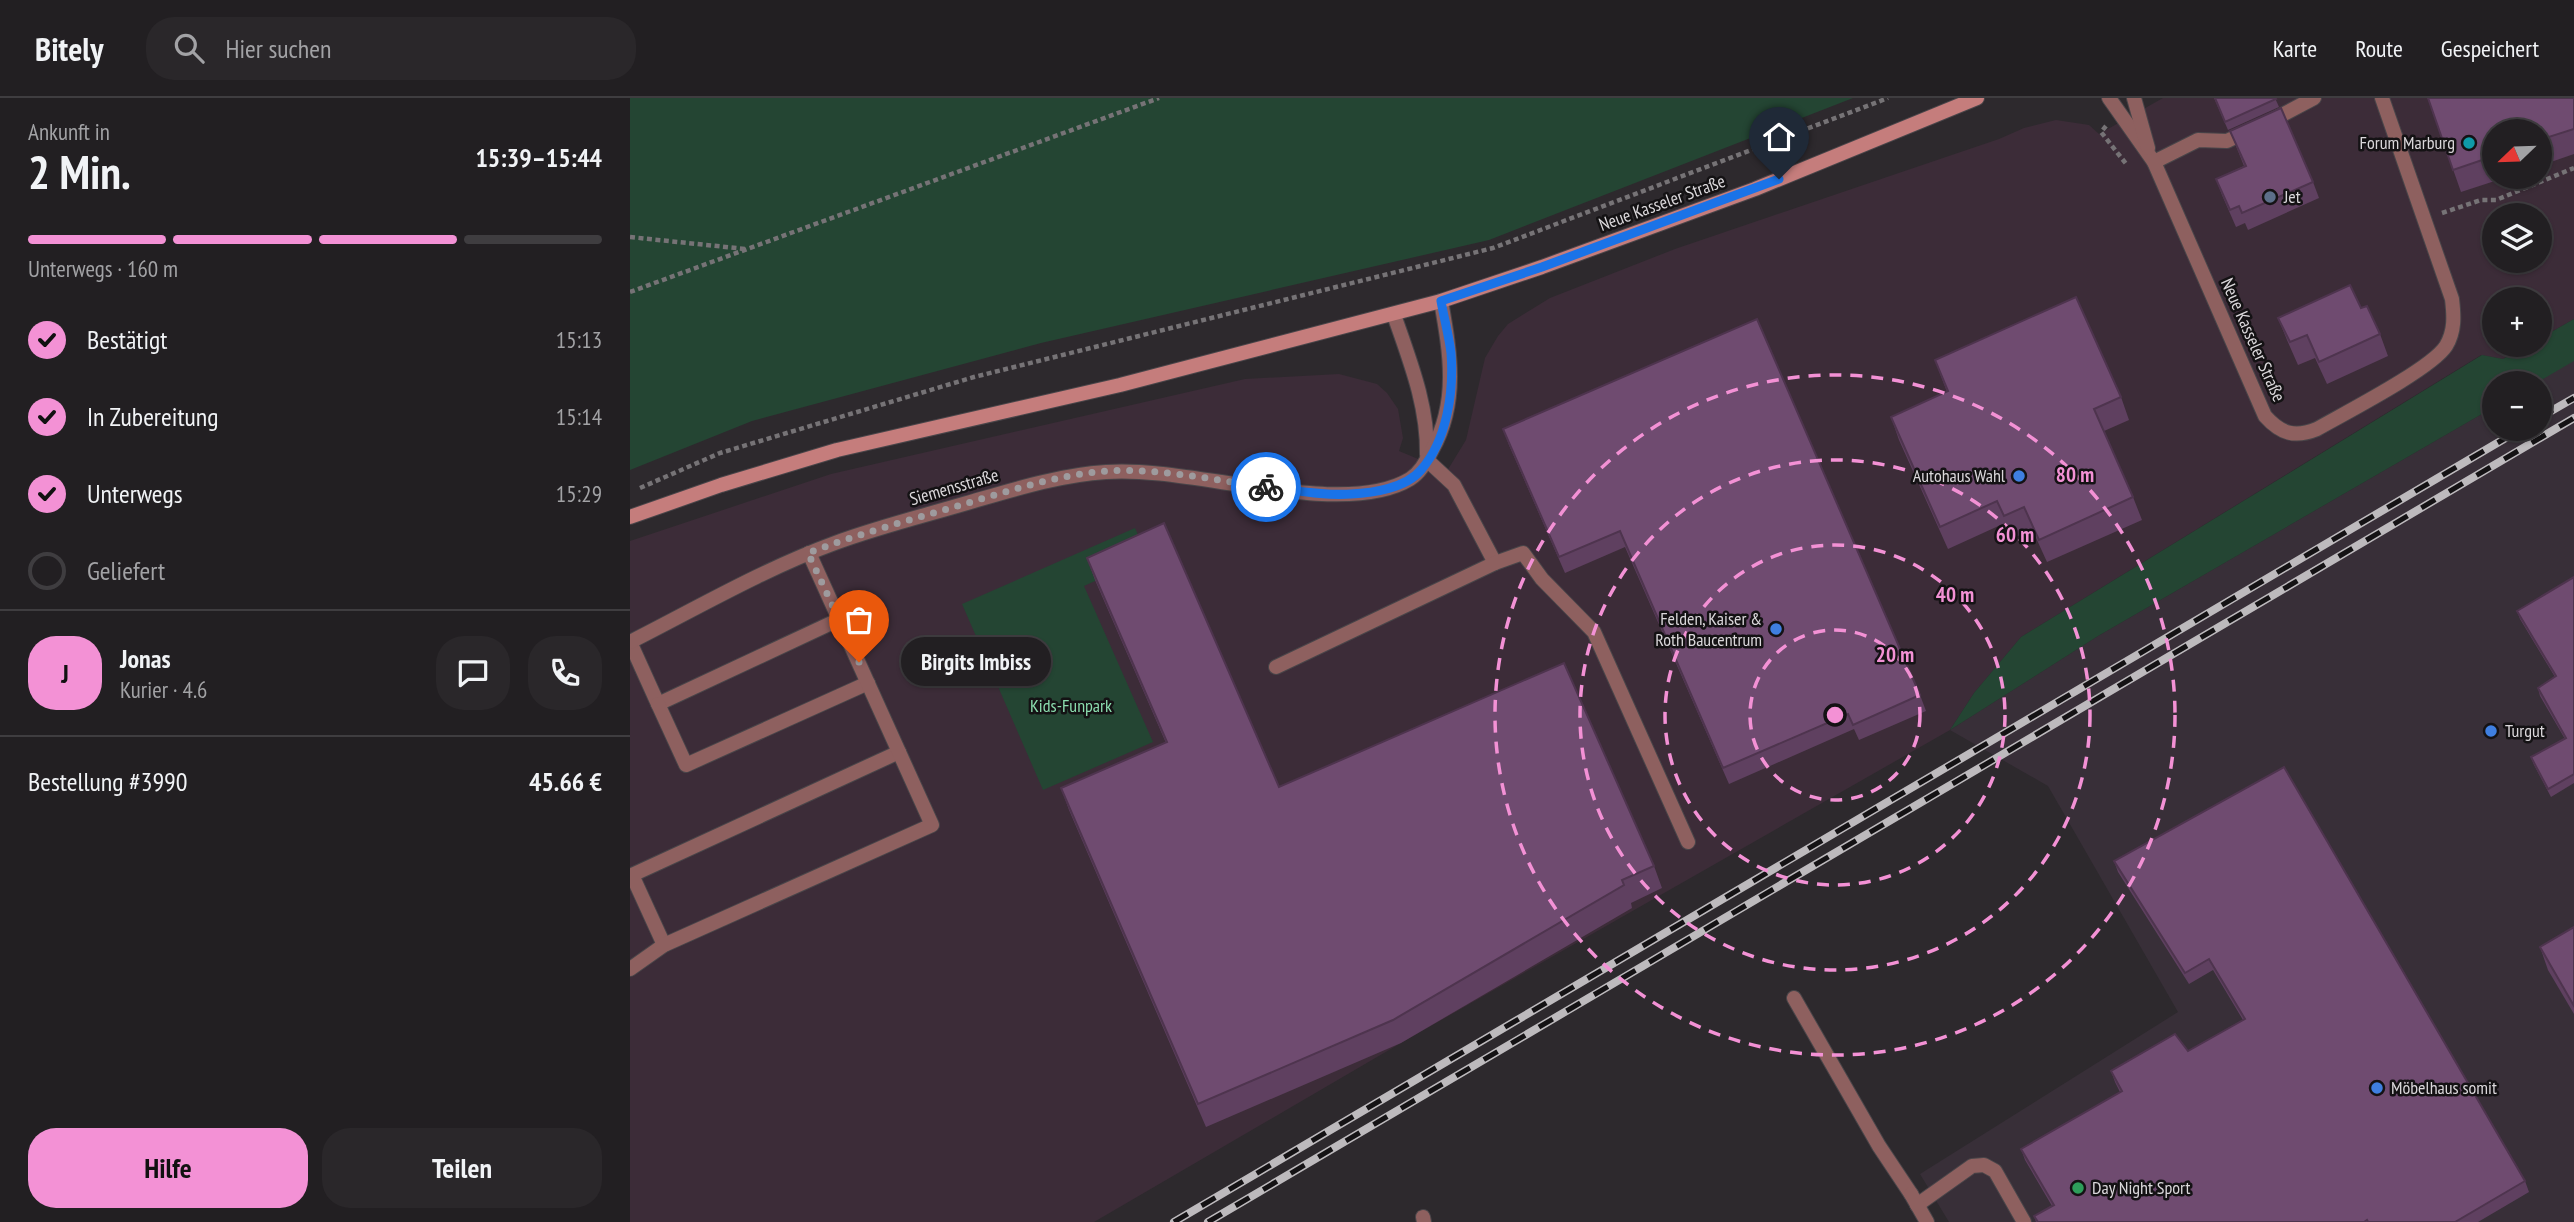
<!DOCTYPE html>
<html lang="de">
<head>
<meta charset="utf-8">
<style>
  :root { --surface:#221f22; --page:#2a272a; --text:#f1f3f6; --muted:#a2a2a5; --line:#3f3d40; --accent:#f391d5 }
  body { margin:0; font-family:"PT Sans Narrow",sans-serif; background:var(--page); color:var(--text); height:100vh; display:flex; flex-direction:column; font-size:26px; white-space:nowrap }
  * { box-sizing:border-box; margin:0 }
  p { font-size:23px; color:var(--muted) }
  .icon { flex:none; width:38px; height:38px; fill:none; stroke:currentColor; stroke-width:2; stroke-linecap:round; stroke-linejoin:round }
  .map { position:relative; flex:1; overflow:hidden }
  .side { display:flex; flex-direction:column; background:var(--surface); width:630px }
  .side>* { flex:none }
  .needle { width:46px; rotate:247deg }
  .controls { position:absolute; left:1852px; top:21px; display:grid; gap:14px }
  .controls a { display:grid; place-items:center; width:70px; height:70px; border-radius:50%; background:var(--surface); box-shadow:0 2px 5px #0004,0 0 0 2px var(--line); font-size:35px }
  .pin { position:absolute; display:grid; place-items:center; width:60px; height:60px; color:#fff; margin:-72px -30px; border-radius:50% 50% 50% 0; rotate:-45deg; box-shadow:0 0 7px #0007 }
  .pin .icon { rotate:45deg }
  .courier { position:absolute; display:grid; place-items:center; width:70px; height:70px; margin:-35px; border:5px solid #1a73e8; border-radius:50%; background:#fff; color:#222; box-shadow:0 2px 9px #0007 }
  .bubble { position:absolute; height:49px; border-radius:24px; background:var(--surface); box-shadow:0 2px 5px #0004,0 0 0 2px var(--line); font-size:23px; font-weight:600; line-height:49px; text-align:center }
  .overview em { font-style:normal; font-weight:600 }
  .overview div { display:flex; flex-direction:column-reverse }
  .overview { display:flex; align-items:center; justify-content:space-between; height:119px; padding:0 28px }
  h1 { font-size:46px; font-weight:600; line-height:52px }
  .bar { display:grid; grid-template-columns:repeat(4,1fr); gap:10px 7px; align-content:center; height:84px; padding:0 28px }
  .bar i { height:9px; border-radius:5px; background:var(--line) }
  .bar .selected { background:var(--accent) }
  .bar p { grid-column:span 4 }
  .line { display:flex; align-items:center; gap:18px; padding:0 28px; border-top:2px solid var(--line) }
  .line div { flex:1 }
  .round { display:grid; place-items:center; flex:none; width:74px; height:74px; border-radius:28px; background:var(--page) }
  ol { padding:0 28px; list-style:none }
  li { display:flex; align-items:center; gap:21px; height:77px }
  li p { margin-inline-start:auto }
  li .icon { padding:7px; border-radius:50%; background:var(--accent); color:#111; stroke-width:4 }
  li:last-child { color:var(--muted) }
  li i { width:38px; height:38px; border:4px solid var(--line); border-radius:50% }
  .cta { display:flex; gap:14px; margin-top:auto; padding:14px 28px }
  .cta a { flex:1; height:80px; border-radius:28px; background:var(--accent); color:#111; font-size:28px; font-weight:600; line-height:80px; text-align:center }
  .cta a+a { background:var(--page); color:var(--text) }
  header { display:flex; align-items:center; gap:42px; box-sizing:border-box; height:98px; padding:0 35px; background:var(--surface); border-bottom:2px solid var(--line) }
  header strong { font-size:33px }
  nav { display:flex; gap:38px; margin-inline-start:auto; font-size:24px }
  .search { width:490px; height:63px; background:var(--page); display:flex; align-items:center; gap:18px; box-sizing:border-box; padding:0 24px; border-radius:28px; color:var(--muted); font-size:26px }
  main { display:flex; flex:1; min-height:0 }
  .map>svg:first-child { display:block }
</style>
</head>
<body>
<header>
<strong>Bitely</strong>
<div class="search"><svg class="icon" aria-label="search" viewBox="0 0 24 24"><circle cx="10" cy="10" r="6"/><path d="M15 15l6 6"/></svg>Hier suchen</div>
<nav><a>Karte</a><a>Route</a><a>Gespeichert</a></nav>
</header>
<main>
<section class="side">
<div class="overview"><div><h1>2 Min.</h1><p>Ankunft in</p></div><em>15:39–15:44</em></div>
<div class="bar"><i class="selected"></i><i class="selected"></i><i class="selected"></i><i></i><p>Unterwegs · 160 m</p></div>
<ol>
<li><svg class="icon" aria-label="check" viewBox="0 0 24 24"><path d="M5 12l5 5 9-10"/></svg>Bestätigt<p>15:13</p></li>
<li><svg class="icon" aria-label="check" viewBox="0 0 24 24"><path d="M5 12l5 5 9-10"/></svg>In Zubereitung<p>15:14</p></li>
<li><svg class="icon" aria-label="check" viewBox="0 0 24 24"><path d="M5 12l5 5 9-10"/></svg>Unterwegs<p>15:29</p></li>
<li><i></i>Geliefert</li>
</ol>
<div class="line" style="height:126px"><b class="round" style="background:var(--accent);color:#111">J</b><div><b>Jonas</b><p>Kurier · 4.6</p></div><a class="round"><svg class="icon" aria-label="chat" viewBox="0 0 24 24"><path d="M4 5h16v11H9l-5 4z"/></svg></a><a class="round"><svg class="icon" aria-label="phone" viewBox="0 0 24 24"><path d="M5 4h4l2 5-3 2q2 4 5 5l2-3 5 2v4C11 20 4 13 5 4z"/></svg></a></div>
<div class="line" style="height:91px"><div>Bestellung #3990</div><b>45.66 €</b></div>
<div class="cta"><a>Hilfe</a><a>Teilen</a></div>
</section>
<div class="map">
<svg width="1944" height="1124" viewBox="0 0 1944 1124">
  <rect width="100%" height="100%" fill="#2d292d"/>
  <!-- built -->
  <polygon fill="#382f38" points="1944,262 1944,1124 1319,1124 1290,1076 1548,914 1418,688 1320,632 1468,538 1864,309 1864,331 1909,331 1909,285 1904,285"/>
  <!-- industrial -->
  <path fill="#3c2c38" fill-rule="evenodd" d="M1533,0H1944V221L1909,241V201H1864V247H1898L1873,261L1851,257L1391,539L1344,595L1320,632L771,945L464,1124H0V443L201,376L615,281L709,276L747,286L757,295L768,311L773,340L769,353L817,373L836,342L855,260L868,238L878,226L920,200L1045,151L1369,41L1394,30L1426,22L1459,27L1469,36ZM1864,33H1909V79H1864ZM1864,117H1909V163H1864Z"/>
  <!-- green -->
  <g fill="#244533">
    <polygon points="0,0 1223,0 859,142 411,245 122,323 0,372"/>
    <polygon points="1944,221 1944,263 1906,285 1864,285 1864,309 1468,538 1320,632 1344,595 1391,539 1852,257 1873,261 1898,247 1909,247 1909,241"/>
    <polygon points="505,430 518,459 454,488 523,644 413,692 332,506"/>
  </g>
  <g fill="none" stroke-linecap="round" stroke-linejoin="round">
    <defs>
      <g id="lane">
        <polyline points="1639,24 1684,0"/>
        <polyline points="1524,64 1568,42 1597,43 1620,32"/>
        <polyline points="797,362 824,387 865,465"/>
        <polyline points="0,544 28,606 210,521"/>
        <polyline points="646,569 865,465 893,455 912,481 964,534 1058,744"/>
        <polyline points="28,606 56,667 238,585"/>
        <polyline points="34,847 2,777 269,654"/>
        <polyline points="0,871 34,847 302,727 179,455"/>
        <polyline points="1164,900 1249,1048 1281,1096"/>
        <polyline points="1287,1107 1342,1068 1354,1067 1365,1073 1394,1124"/>
        <polyline points="793,1119 794,1124"/>
      </g>
      <g id="street">
        <path d="M1479,0L1524,64L1635,318C1651,336 1665,340 1687,331C1715,315 1801,271 1816,248C1825,233 1824,218 1822,201L1752,0"/>
        <polyline points="1504,0 1518,50"/>
        <path d="M764,217C780,263 798,308 797,357"/>
        <path d="M0,544C67,510 134,471 205,445C248,429 293,418 337,405C382,392 429,377 476,374C558,367 713,422 780,381C791,374 796,363 802,352C829,304 820,254 811,203"/>
        <polyline points="1281,1096 1297,1124"/>
      </g>
      <polyline id="secondary" points="0,419 91,387 207,352 490,287 811,203 912,169 1125,91 1347,0"/>
    </defs>
    <!-- lane casing -->
    <use href="#lane" stroke="#494549" stroke-width="16"/>
    <!-- street casing -->
    <use href="#street" stroke="#494549" stroke-width="16"/>
    <!-- secondary casing -->
    <use href="#secondary" stroke="#494549" stroke-width="16"/>
    <!-- path -->
    <g stroke="#767376" stroke-width="4.5" stroke-dasharray="5 3.5" stroke-linecap="butt">
      <polyline points="1476,28 1471,34 1497,67"/>
      <polyline points="1812,115 1851,102 1866,102 1944,70"/>
      <polyline points="0,139 115,151"/>
      <polyline points="0,194 529,0"/>
      <polyline points="10,390 90,355 344,279 863,150 1258,0"/>
    </g>
    <!-- lane -->
    <use href="#lane" stroke="#8e605f" stroke-width="14"/>
    <!-- street -->
    <use href="#street" stroke="#8e605f" stroke-width="14"/>
    <!-- secondary -->
    <use href="#secondary" stroke="#c57d7c" stroke-width="14"/>
    <defs>
      <g id="rail">
        <polyline points="1909,320 1944,300"/>
        <polyline points="544,1124 1891,331"/>
        <polyline points="578,1124 1944,320"/>
      </g>
    </defs>
    <!-- rail casing -->
    <use href="#rail" stroke="#bdbabd" stroke-width="8"/>
    <!-- rail -->
    <use href="#rail" stroke="#141214" stroke-width="5" stroke-dasharray="16" stroke-linecap="butt"/>
  </g>
  <!-- wall -->
  <g fill="#5f4060">
    <polygon points="1584,0 1645,0 1649,9 1598,32"/>
    <polygon points="1798,0 1944,0 1944,56 1909,68 1909,33 1864,33 1864,79 1877,79 1831,94"/>
    <polygon points="1600,33 1683,84 1689,100 1618,132 1615,125 1606,129 1592,97 1586,81 1614,68"/>
    <polygon points="1731,210 1750,236 1758,258 1697,286 1685,260 1668,267 1657,242 1648,220"/>
    <polygon points="1305,262 1491,299 1499,322 1474,333 1503,399 1512,422 1417,464 1402,431 1382,441 1375,425 1318,451 1269,342 1261,319 1317,294"/>
    <polygon points="873,331 1290,597 1296,613 1229,642 1224,631 1099,686 995,449 935,475 879,347"/>
    <polygon points="457,460 649,689 1024,768 1032,790 1001,805 1002,810 771,945 576,1029 439,712 431,690 536,645 465,482"/>
    <polygon points="1944,479 1944,685 1921,699 1904,667 1901,659 1935,641 1910,598 1908,590 1925,579 1890,521 1887,513"/>
    <polygon points="1484,763 1895,1083 1899,1094 1848,1124 1406,1124 1404,1118 1422,1108 1395,1062 1391,1051 1490,994 1485,984 1481,973 1558,953 1613,922 1583,872 1559,886 1488,774"/>
    <polygon points="1944,829 1944,916 1918,872 1910,849"/>
  </g>
  <!-- building -->
  <g fill="#6f4b70" stroke="#4e344e" stroke-width="2">
    <polygon points="1585,0 1645,0 1646,1 1595,24"/>
    <polygon points="1798,0 1944,0 1944,31 1909,42 1909,33 1864,33 1864,58 1823,72"/>
    <polygon points="1651,10 1683,84 1612,115 1609,108 1600,112 1586,81 1616,68 1600,33"/>
    <polygon points="1720,187 1731,210 1737,208 1750,236 1689,264 1677,237 1660,244 1648,220"/>
    <polygon points="1446,199 1491,299 1464,311 1503,399 1409,442 1394,409 1374,418 1367,403 1310,429 1261,319 1318,293 1305,262"/>
    <polygon points="1127,221 1290,597 1223,627 1218,616 1093,670 990,433 929,459 873,331"/>
    <polygon points="534,425 649,689 934,565 1024,768 992,782 994,787 763,922 568,1006 431,690 537,644 457,460"/>
    <polygon points="1944,479 1944,676 1918,691 1901,659 1936,640 1908,590 1926,578 1887,513"/>
    <polygon points="1654,669 1895,1083 1825,1124 1738,1124 1737,1122 1734,1124 1408,1124 1404,1118 1424,1107 1391,1051 1492,993 1481,973 1545,936 1558,953 1615,921 1579,861 1555,875 1484,763"/>
    <polygon points="1944,829 1944,908 1910,849"/>
  </g>
  <g fill="none" stroke-linecap="round" stroke-linejoin="round">
    <!-- done -->
    <path stroke="#9e9b9e" stroke-width="7" stroke-dasharray="0 12.6" d="M229,564L178,455C228,436 280,422 331,407C378,393 427,377 476,373C529,370 584,382 636,389"/>
    <!-- route -->
    <path stroke="#1a73e8" stroke-width="9" d="M636,389C664,392 693,398 721,396C743,395 776,390 791,372C817,342 824,294 821,255C819,238 814,220 811,203L912,169L1149,81"/>
  </g>
  <!-- distance rings -->
  <g fill="none" stroke="#f391d5" stroke-width="3.5" stroke-dasharray="12 9">
    <circle cx="1205" cy="617" r="85"/>
    <circle cx="1205" cy="617" r="170"/>
    <circle cx="1205" cy="617" r="255"/>
    <circle cx="1205" cy="617" r="340"/>
  </g>
  <!-- markers -->
  <circle fill="#0f9aa8" stroke="#141214" stroke-width="2.5" cx="1839" cy="45" r="7"/>
  <circle fill="#5c6f8a" stroke="#141214" stroke-width="2.5" cx="1640" cy="99" r="7"/>
  <g fill="#3f7fe0" stroke="#141214" stroke-width="2.5">
    <circle cx="1389" cy="378" r="7"/>
    <circle cx="1146" cy="531" r="7"/>
    <circle cx="1861" cy="633" r="7"/>
    <circle cx="1747" cy="990" r="7"/>
  </g>
  <circle fill="#2e9e5b" stroke="#141214" stroke-width="2.5" cx="1448" cy="1090" r="7"/>
  <g text-anchor="middle" stroke-width="5" stroke-linejoin="round" paint-order="stroke">
    <!-- poi labels -->
    <g font-size="18" fill="#dbd8db" stroke="#141214" text-anchor="start">
      <text x="1825" y="51" text-anchor="end">Forum Marburg</text>
      <text x="1654" y="105">Jet</text>
      <text x="1375" y="384" text-anchor="end">Autohaus Wahl</text>
      <text x="1132" y="527" text-anchor="end">Felden, Kaiser &amp;<tspan x="1132" dy="21">Roth Baucentrum</tspan></text>
      <text x="1875" y="639">Turgut</text>
      <text x="1761" y="996">Möbelhaus somit</text>
      <text x="1462" y="1096">Day Night Sport</text>
    </g>
    <!-- street labels -->
    <g font-size="18" fill="#dbd8db" stroke="#141214">
      <text transform="translate(1032 105) rotate(-20)" y="6">Neue Kasseler Straße</text>
      <text transform="translate(1623 242) rotate(66)" y="6">Neue Kasseler Straße</text>
      <text transform="translate(324 389) rotate(-16)" y="6">Siemensstraße</text>
    </g>
    <!-- park labels -->
    <g font-size="18" fill="#8bddae" stroke="#141214">
      <text x="441" y="614">Kids-Funpark</text>
    </g>
  </g>
  <circle cx="1205" cy="617" r="10" fill="#f391d5" stroke="#141214" stroke-width="3.5"/>
  <g font-size="21" text-anchor="middle" font-weight="bold" fill="#f391d5" stroke="#141214" stroke-width="5" stroke-linejoin="round" paint-order="stroke">
    <text x="1445" y="384">80 m</text>
    <text x="1385" y="444">60 m</text>
    <text x="1325" y="504">40 m</text>
    <text x="1265" y="564">20 m</text>
  </g>
</svg>
<div class="controls">
<a><svg class="needle" viewBox="-14 -14 28 28"><path d="M0-13l5 13h-10z" fill="#e53935"/><path d="M0 13l5-13h-10z" fill="#a2a2a5"/></svg></a>
<a><svg class="icon" aria-label="layers" viewBox="0 0 24 24"><path d="M12 4l9 5-9 5-9-5zM3 14l9 5 9-5"/></svg></a>
<a>+</a>
<a>−</a>
</div>
<div class="pin" style="left:229px;top:564px;background:#ea580c"><svg class="icon" aria-label="bag" viewBox="0 0 24 24"><path d="M5 8h14l-1 12H6zM9 8a3 3 0 0 1 6 0"/></svg></div>
<div class="pin" style="left:1149px;top:81px;background:#1f2937"><svg class="icon" aria-label="home" viewBox="0 0 24 24"><path d="M3 11l9-7 9 7M6 9v11h12V9"/></svg></div>
<div class="courier" style="left:636px;top:389px"><svg class="icon" aria-label="bike" viewBox="0 0 24 24"><circle cx="6" cy="16" r="4"/><circle cx="18" cy="16" r="4"/><path d="M6 16l4-8h5l3 8M10 8l3 8H6M13 5h3"/></svg></div>
<div class="bubble" style="left:271px;top:539px;width:150px">Birgits Imbiss</div>
</div>
</main>
</body>
</html>
